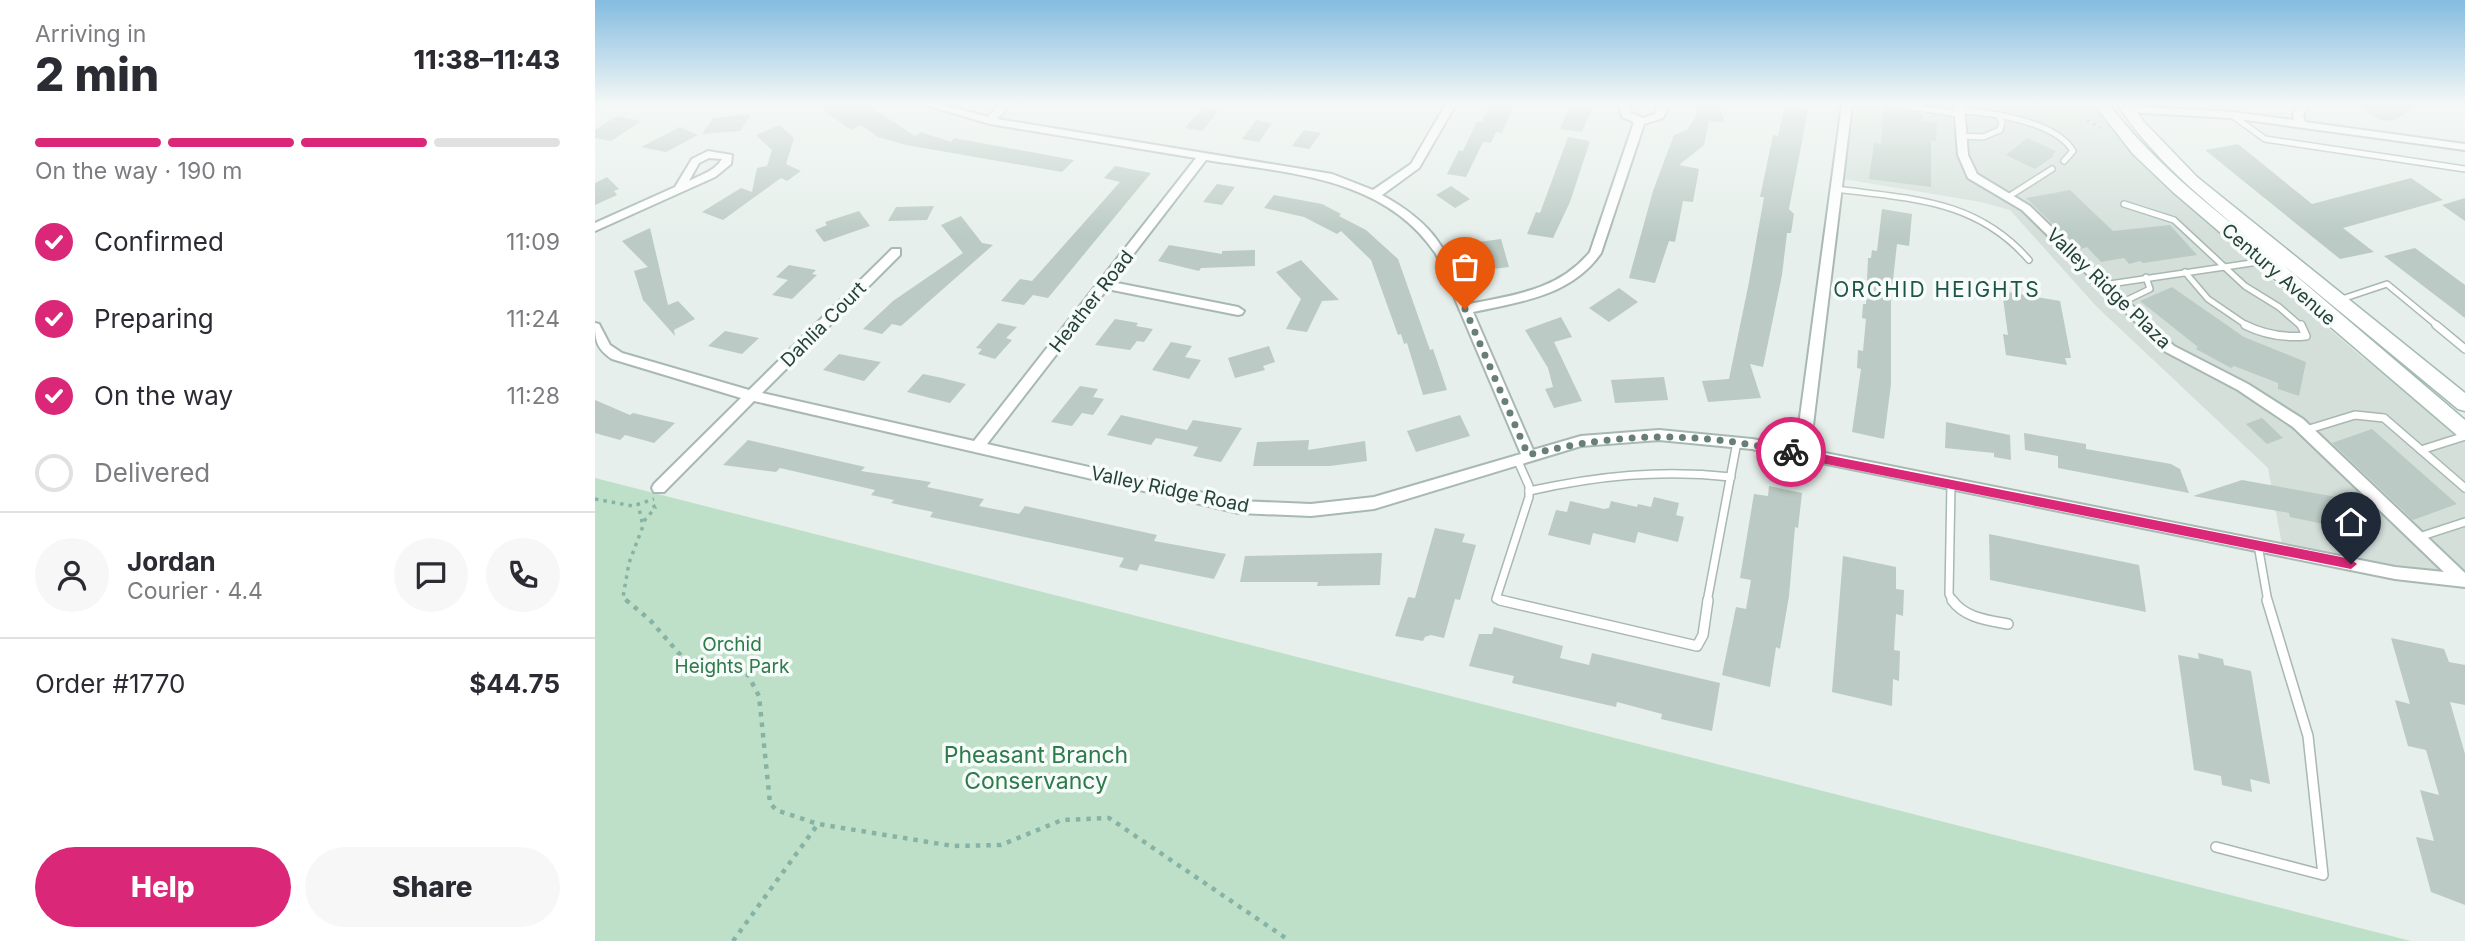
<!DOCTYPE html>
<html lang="en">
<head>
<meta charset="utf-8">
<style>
  :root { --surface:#fff; --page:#f7f7f7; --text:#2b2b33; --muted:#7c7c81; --line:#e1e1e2; --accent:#db2777 }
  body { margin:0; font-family:Inter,sans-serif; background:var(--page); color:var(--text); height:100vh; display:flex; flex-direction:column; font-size:26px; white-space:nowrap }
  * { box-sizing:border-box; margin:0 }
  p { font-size:23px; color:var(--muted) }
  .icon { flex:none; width:38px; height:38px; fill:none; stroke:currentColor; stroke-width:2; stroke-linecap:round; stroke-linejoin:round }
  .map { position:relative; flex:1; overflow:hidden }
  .sheet { display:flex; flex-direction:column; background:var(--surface); width:595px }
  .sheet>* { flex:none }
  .pin { position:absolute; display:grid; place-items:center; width:60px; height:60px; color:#fff; margin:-72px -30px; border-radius:50% 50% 50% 0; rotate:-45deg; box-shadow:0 0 7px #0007 }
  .pin .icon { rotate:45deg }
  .courier { position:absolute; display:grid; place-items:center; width:70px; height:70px; margin:-35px; border:5px solid #db2777; border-radius:50%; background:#fff; color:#222; box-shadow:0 2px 9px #0007 }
  .overview em { font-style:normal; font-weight:800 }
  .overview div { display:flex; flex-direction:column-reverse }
  .overview { display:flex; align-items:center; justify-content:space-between; height:119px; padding:0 35px }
  h1 { font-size:46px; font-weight:800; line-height:52px }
  .bar { display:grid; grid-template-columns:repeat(4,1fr); gap:10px 7px; align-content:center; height:84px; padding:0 35px }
  .bar i { height:9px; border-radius:5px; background:var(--line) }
  .bar .active { background:var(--accent) }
  .bar p { grid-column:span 4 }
  .line { display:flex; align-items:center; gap:18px; padding:0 35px; border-top:2px solid var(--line) }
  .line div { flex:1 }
  .round { display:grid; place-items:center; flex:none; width:74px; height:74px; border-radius:37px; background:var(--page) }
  ol { padding:0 35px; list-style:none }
  li { display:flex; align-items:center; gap:21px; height:77px }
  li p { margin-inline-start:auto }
  li .icon { padding:7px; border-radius:50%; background:var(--accent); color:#fff; stroke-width:4 }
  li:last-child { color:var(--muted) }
  li i { width:38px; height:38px; border:4px solid var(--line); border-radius:50% }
  .button { display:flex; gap:14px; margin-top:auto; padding:14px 35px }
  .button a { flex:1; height:80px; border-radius:42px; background:var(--accent); color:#fff; font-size:28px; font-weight:800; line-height:80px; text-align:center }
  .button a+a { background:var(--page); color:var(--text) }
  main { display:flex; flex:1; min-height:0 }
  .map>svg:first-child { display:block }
</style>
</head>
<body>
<main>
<section class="sheet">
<div class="overview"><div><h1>2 min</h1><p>Arriving in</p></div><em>11:38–11:43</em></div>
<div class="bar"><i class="active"></i><i class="active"></i><i class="active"></i><i></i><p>On the way · 190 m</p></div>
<ol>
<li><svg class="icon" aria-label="check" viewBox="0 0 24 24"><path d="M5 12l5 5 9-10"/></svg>Confirmed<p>11:09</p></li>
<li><svg class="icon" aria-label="check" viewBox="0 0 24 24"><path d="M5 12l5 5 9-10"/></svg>Preparing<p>11:24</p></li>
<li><svg class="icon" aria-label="check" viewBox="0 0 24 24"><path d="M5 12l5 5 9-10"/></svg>On the way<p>11:28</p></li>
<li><i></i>Delivered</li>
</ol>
<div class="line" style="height:126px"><a class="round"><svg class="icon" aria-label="person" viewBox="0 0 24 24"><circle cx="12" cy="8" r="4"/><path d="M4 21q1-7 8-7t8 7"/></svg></a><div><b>Jordan</b><p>Courier · 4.4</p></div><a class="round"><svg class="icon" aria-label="chat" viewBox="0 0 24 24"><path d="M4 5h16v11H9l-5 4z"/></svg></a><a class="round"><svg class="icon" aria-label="phone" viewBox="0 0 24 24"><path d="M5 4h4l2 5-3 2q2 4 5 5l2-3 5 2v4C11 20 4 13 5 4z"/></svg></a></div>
<div class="line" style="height:91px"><div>Order #1770</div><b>$44.75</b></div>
<div class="button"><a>Help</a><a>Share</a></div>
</section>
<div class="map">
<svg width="1870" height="941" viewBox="0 0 1870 941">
  <rect width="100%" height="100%" fill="#e6efeb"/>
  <!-- built -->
  <polygon fill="#d4dfda" points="1252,104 1508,107 1577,186 1641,249 1767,357 1870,433 1870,581 1688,550 1673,468 1501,306 1415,210 1386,202 1243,178"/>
  <!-- green -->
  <polygon fill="#bfe0c8" points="0,478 1816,941 0,941"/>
  <!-- building -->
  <g fill="#bbcac4">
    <polygon points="220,104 271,104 320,136 326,132 356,142 359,138 479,160 467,172 311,145 283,137 266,125 256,130"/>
    <polygon points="894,104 919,104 907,133 901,132 896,143 888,142 871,177 852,174 864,150 868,151 882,121 887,122"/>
    <polygon points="1099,104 1124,104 1130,123 1114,121 1109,145 1084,165 1104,169 1098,202 1088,201 1080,242 1074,241 1060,283 1034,278 1058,191 1079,135 1092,130 1102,115"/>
    <polygon points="1289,104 1296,109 1328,114 1327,121 1342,123 1341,141 1336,140 1336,187 1274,179 1279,143 1286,144"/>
    <polygon points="1758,104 1826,104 1798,121 1786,120"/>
    <polygon points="975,105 997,108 987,132 965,129"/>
    <polygon points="1190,106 1213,110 1194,209 1199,214 1196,233 1192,233 1187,275 1168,367 1155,364 1166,398 1113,402 1107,381 1134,379 1154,282 1169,197 1165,197 1178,135 1183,136"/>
    <polygon points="607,108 624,110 607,131 590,128"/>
    <polygon points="156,114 145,131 107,134 118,118"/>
    <polygon points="22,116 46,121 16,141 0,138 0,130"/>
    <polygon points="661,120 677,123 664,142 647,139"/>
    <polygon points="184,125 199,138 191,164 206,171 192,181 186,178 128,220 107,212 146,188 157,192 162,168 172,166 177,150 161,135"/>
    <polygon points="85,127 103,135 71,152 46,147"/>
    <polygon points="709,130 726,133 714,149 697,146"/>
    <polygon points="973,137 995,141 975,202 958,238 932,234 941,212 945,213"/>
    <polygon points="1432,138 1461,151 1457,155 1459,156 1440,169 1411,155"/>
    <polygon points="1643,144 1717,204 1816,178 1848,200 1748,228 1779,252 1745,259 1610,150"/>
    <polygon points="520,166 556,173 453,298 438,295 429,305 406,301 425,279 437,281 525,182 509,178"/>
    <polygon points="12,177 24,189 19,191 22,195 0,205 0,183"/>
    <polygon points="622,184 640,187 627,205 608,202"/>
    <polygon points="856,186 875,199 860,208 841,195"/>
    <polygon points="1475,190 1518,231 1575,225 1602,255 1548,263 1545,261 1534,264 1529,258 1506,262 1492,247 1486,249 1477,239 1474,240 1431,198"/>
    <polygon points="679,195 727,204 746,214 744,216 771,230 803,259 835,350 838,349 852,390 828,395 812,343 809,344 806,334 803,335 776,260 746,231 742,234 709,217 669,208"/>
    <polygon points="1870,198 1870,221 1847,205"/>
    <polygon points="339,206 332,220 293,221 301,207"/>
    <polygon points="1287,209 1317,214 1314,246 1302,244 1296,298 1296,384 1289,439 1257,432 1266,369 1262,368 1263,350 1268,351 1271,319 1267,318 1268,304 1271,304 1273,258 1276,258 1277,250 1282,251"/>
    <polygon points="264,211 275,226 229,242 220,230 232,225 230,222"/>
    <polygon points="366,216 387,243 398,245 306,326 297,324 287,334 268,329 298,301 368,253 346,225"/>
    <polygon points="55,228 73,305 83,301 100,319 79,330 80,336 48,300 39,271 53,267 27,241"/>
    <polygon points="906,239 914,267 898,269 896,262 888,258 883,242"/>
    <polygon points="574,245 627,254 627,251 660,250 660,266 606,268 604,271 563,261"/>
    <polygon points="1820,248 1870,285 1870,318 1789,256"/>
    <polygon points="706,260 744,300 727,301 712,332 691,329 706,299 681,272"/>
    <polygon points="194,265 221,270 217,274 222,275 197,299 177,295 193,280 181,277"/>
    <polygon points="1577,287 1649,337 1711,362 1704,396 1683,389 1683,383 1639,366 1636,368 1601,349 1603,347 1545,301"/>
    <polygon points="1024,288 1043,302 1014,322 994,308"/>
    <polygon points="1407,291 1465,301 1476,358 1470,358 1472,365 1411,355 1408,334 1413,335"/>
    <polygon points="966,317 977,337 959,342 987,401 959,408 950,389 958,387 953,368 930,330"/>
    <polygon points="520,319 543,323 541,326 558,329 549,342 542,341 535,350 500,345"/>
    <polygon points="403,323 422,327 411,338 417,340 400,359 383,354 387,349 381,348"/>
    <polygon points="130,331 164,338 147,354 113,346"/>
    <polygon points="576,342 597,346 590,357 606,360 594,379 557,370"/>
    <polygon points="674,346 680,362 668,366 670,370 640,378 633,358"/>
    <polygon points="244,354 259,357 286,362 269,381 228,370"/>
    <polygon points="328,374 347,378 371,384 355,403 312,392"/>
    <polygon points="1069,377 1073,400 1020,403 1016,380"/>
    <polygon points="485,386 503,389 498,397 509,399 498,415 487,413 477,426 456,422"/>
    <polygon points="0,400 35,415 38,413 80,423 59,443 30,435 25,440 0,433"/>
    <polygon points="526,415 592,430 598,420 647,428 626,462 598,456 603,447 561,438 556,445 512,435"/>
    <polygon points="865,415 875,436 821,452 812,431"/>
    <polygon points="1667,418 1688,438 1672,444 1651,424"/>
    <polygon points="1351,422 1415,435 1416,460 1399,457 1399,453 1350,448"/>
    <polygon points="1777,429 1862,504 1818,520 1737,443"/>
    <polygon points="1429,433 1491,444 1491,449 1576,464 1585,469 1594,493 1463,468 1463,456 1430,450"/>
    <polygon points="153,440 270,467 266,471 336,482 332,487 389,499 384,506 424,514 430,506 562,535 559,541 631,554 619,579 545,564 542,571 524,567 529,558 335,517 338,512 296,503 299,500 276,495 280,490 185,468 181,472 128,465"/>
    <polygon points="714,440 713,450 770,441 772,461 735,466 658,466 662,442"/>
    <polygon points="1647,480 1747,498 1757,530 1695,517 1694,513 1598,496"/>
    <polygon points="1174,486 1207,493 1203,528 1200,527 1194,596 1185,649 1181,647 1175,687 1127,675 1141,607 1151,609 1156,580 1145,578 1159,494 1173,496"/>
    <polygon points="1059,497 1084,503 1081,515 1089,517 1083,542 1043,532 1040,543 998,533 995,545 953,535 961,510 972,512 975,501 1009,509 1014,508 1016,501 1042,507 1043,504 1056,507"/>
    <polygon points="840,528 870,534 867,542 881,545 865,600 860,599 849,638 836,635 830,637 828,641 800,636 813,597 820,598"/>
    <polygon points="1394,534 1544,565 1551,612 1395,580"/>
    <polygon points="787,553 785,585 722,586 723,582 645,582 650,556"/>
    <polygon points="1248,556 1301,567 1301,589 1309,590 1308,616 1301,614 1299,650 1305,651 1304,681 1298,679 1297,706 1237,692"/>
    <polygon points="899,627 968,646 965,658 994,665 997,653 1125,683 1117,731 1066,719 1067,714 1022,702 1021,707 917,683 919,676 874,666 884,634 897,634"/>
    <polygon points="1796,638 1849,649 1854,662 1870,665 1870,705 1855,702 1870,754 1870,905 1836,892 1821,837 1839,841 1825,790 1844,795 1831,750 1813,746 1800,700 1815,704"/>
    <polygon points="1603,653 1628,659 1629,665 1656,671 1675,784 1655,779 1657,792 1627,785 1626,776 1599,770 1583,655 1604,659"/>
  </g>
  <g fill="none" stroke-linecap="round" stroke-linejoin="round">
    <defs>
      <g id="lane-far2">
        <polyline points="1297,104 1364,114"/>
        <polyline points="1364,110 1403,115 1407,122 1405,130 1388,137 1365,136"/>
        <path d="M1403,115C1428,120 1464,128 1478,151L1469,161"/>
        <polyline points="1637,115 1670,139 1870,169"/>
        <path d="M1241,189C1316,199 1381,199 1434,260"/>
        <polyline points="1413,197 1457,169"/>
        <polyline points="1529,204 1579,220 1650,286 1684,307 1707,327"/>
        <polyline points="1590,272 1613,299 1654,327"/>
        <polyline points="1508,285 1670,261"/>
        <polyline points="1744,300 1792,284 1844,327"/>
        <polyline points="1526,303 1555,289 1551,277"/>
      </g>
      <g id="lane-far1">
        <path d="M1650,325C1670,335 1689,338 1711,336L1706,325"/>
        <polyline points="1841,325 1870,349"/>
        <polyline points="1711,430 1760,415 1789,418 1870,488"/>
        <polyline points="1826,450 1870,436"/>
        <polyline points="1356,484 1354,594 1358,602"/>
        <path d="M934,491C1002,476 1066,469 1136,477"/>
        <polyline points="1824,537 1870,522"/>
        <polyline points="1663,545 1673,602"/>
        <polyline points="912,602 901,599 934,497 934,486 922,459"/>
        <polyline points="1112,602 1142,442"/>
      </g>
      <g id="lane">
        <polyline points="905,600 1102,646 1108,635 1113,600"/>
        <path d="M1357,600C1370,618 1392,620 1413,624"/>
        <polyline points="1621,847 1728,875 1713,736 1672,600"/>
      </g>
      <g id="street">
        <polygon points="0,104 6,104 0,108"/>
        <path d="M327,104H345L393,117L405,104H416L402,119L737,174L778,190L816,164L851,104H861L824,168L787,195C841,225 851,249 874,304C919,295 964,290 995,252L1039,122L1027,117L1024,104H1034L1036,113L1048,118L1060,114L1062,109L1059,104H1069L1072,109L1068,118L1049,124L1006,253C976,296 925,302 878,312L938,450L986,436L1064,430L1157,439L1201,447L1247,104H1257L1215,450L1800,567L1849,572L1698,427L1643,390L1571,352L1427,210L1373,178L1363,155L1359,104H1369L1373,155L1382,174L1435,206L1579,346L1653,384L1708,419L1870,573V587L1800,579L1157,449L1064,440L986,446L779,509L716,516L644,513L159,401L69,492H59L57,488L59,484L146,398L17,359C2,349 0,341 0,323L4,324L15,345L27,353L154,390L297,249H305V255L167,393L379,441L601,158L395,124ZM611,160C694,173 790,177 841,254L926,454L779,497L716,504L644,501L392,444L512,289L643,315L647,314L649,311L643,307L517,282Z"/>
        <polygon points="1703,104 1713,104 1708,115 1710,122 1870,144 1870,150 1637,118 1532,112 1527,109 1532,106 1637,112 1699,120 1698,115"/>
        <path d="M113,151L137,155L136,164L120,177L0,231V223L80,187L97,159ZM114,158L127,159C121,170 106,175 94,181L104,163Z"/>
      </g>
      <path id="secondary" d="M1499,104H1514C1553,156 1601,195 1651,235C1603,195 1556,156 1522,104H1537L1549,122L1602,177L1870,393V411L1863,409L1686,263L1870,420V439L1863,436L1578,192L1538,154Z"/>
    </defs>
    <!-- lane-far2 casing -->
    <use href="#lane-far2" stroke="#a8b8b2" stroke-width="8"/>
    <!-- lane-far1 casing -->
    <use href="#lane-far1" stroke="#a8b8b2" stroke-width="10"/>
    <!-- lane casing -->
    <use href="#lane" stroke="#a8b8b2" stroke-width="12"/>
    <!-- street casing -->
    <use href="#street" stroke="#a8b8b2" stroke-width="4"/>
    <!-- secondary casing -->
    <use href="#secondary" stroke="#a4bbb3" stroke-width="3"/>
    <!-- path-far2 -->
    <polyline stroke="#86b3a5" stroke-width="2.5" stroke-dasharray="2.5 4.5" stroke-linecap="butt" points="1492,120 1505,128"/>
    <!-- path-far1 -->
    <g stroke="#86b3a5" stroke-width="3.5" stroke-dasharray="3.5 5" stroke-linecap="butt">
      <polyline points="0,499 38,506 59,499"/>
      <polyline points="49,521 60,508 56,501"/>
      <polyline points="33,602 28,597 34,563 48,526 43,504"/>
    </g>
    <!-- path -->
    <g stroke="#86b3a5" stroke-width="4.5" stroke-dasharray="4.5 6" stroke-linecap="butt">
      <polyline points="31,600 55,620 88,658 129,665 153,675 164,696 175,803 181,810 223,824 358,846 406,845 467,820 514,818 695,941"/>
      <polyline points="138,941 223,824"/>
    </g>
    <!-- lane-far2 -->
    <use href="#lane-far2" stroke="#fff" stroke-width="5"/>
    <!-- lane-far1 -->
    <use href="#lane-far1" stroke="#fff" stroke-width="7"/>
    <!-- lane -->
    <use href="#lane" stroke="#fff" stroke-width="9"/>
    <!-- street -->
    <use href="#street" fill="#fff" fill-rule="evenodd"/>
    <!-- secondary -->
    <use href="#secondary" fill="#fff" fill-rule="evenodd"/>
  </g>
  <!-- sky -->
  <linearGradient id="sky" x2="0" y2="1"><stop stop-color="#84bce0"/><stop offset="0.44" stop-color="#f4f8f6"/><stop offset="1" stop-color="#f4f8f6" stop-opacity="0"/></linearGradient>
  <rect width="1870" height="236" fill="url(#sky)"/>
  <!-- route -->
  <polygon fill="#db2777" points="1196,448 1756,559 1762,564 1756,569 1196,457 1191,452"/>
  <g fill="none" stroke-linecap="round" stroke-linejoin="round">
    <!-- done -->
    <path stroke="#687f78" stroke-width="7" stroke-dasharray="0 12.6" d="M870,309L933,455C1028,431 1100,432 1196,452"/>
  </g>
  <g text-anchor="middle" stroke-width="7" stroke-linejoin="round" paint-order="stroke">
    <!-- street labels -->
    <g font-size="19" fill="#24423a" stroke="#f7fbf9">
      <text transform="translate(1684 274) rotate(41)" y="7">Century Avenue</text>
      <text transform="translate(1514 288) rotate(44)" y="7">Valley Ridge Plaza</text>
      <text transform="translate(496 301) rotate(-52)" y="7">Heather Road</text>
      <text transform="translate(228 324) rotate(-45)" y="7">Dahlia Court</text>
      <text transform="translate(575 489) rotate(12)" y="7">Valley Ridge Road</text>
    </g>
    <!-- park labels -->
    <g font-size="19" fill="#2d7a4b" stroke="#f7fbf9">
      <text x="137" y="651">Orchid<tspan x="137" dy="22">Heights Park</tspan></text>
    </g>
    <!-- neighbourhood labels -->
    <g font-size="21" letter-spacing="2" fill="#1f5548" stroke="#f7fbf9">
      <text x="1342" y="297">ORCHID HEIGHTS</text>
    </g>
    <!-- near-park labels -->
    <g font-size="23" fill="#2d7a4b" stroke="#f7fbf9">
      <text x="441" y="763">Pheasant Branch<tspan x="441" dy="26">Conservancy</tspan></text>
    </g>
  </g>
</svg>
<div class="pin" style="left:870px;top:309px;background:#ea580c"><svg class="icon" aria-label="bag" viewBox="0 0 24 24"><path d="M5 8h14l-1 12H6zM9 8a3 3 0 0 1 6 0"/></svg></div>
<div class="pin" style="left:1756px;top:564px;background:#1f2937"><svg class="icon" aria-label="home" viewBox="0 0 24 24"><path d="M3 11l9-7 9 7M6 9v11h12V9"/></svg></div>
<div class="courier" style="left:1196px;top:452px"><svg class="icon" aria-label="bike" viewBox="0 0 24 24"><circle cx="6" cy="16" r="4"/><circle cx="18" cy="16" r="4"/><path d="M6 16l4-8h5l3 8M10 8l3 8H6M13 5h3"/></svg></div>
</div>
</main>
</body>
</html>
